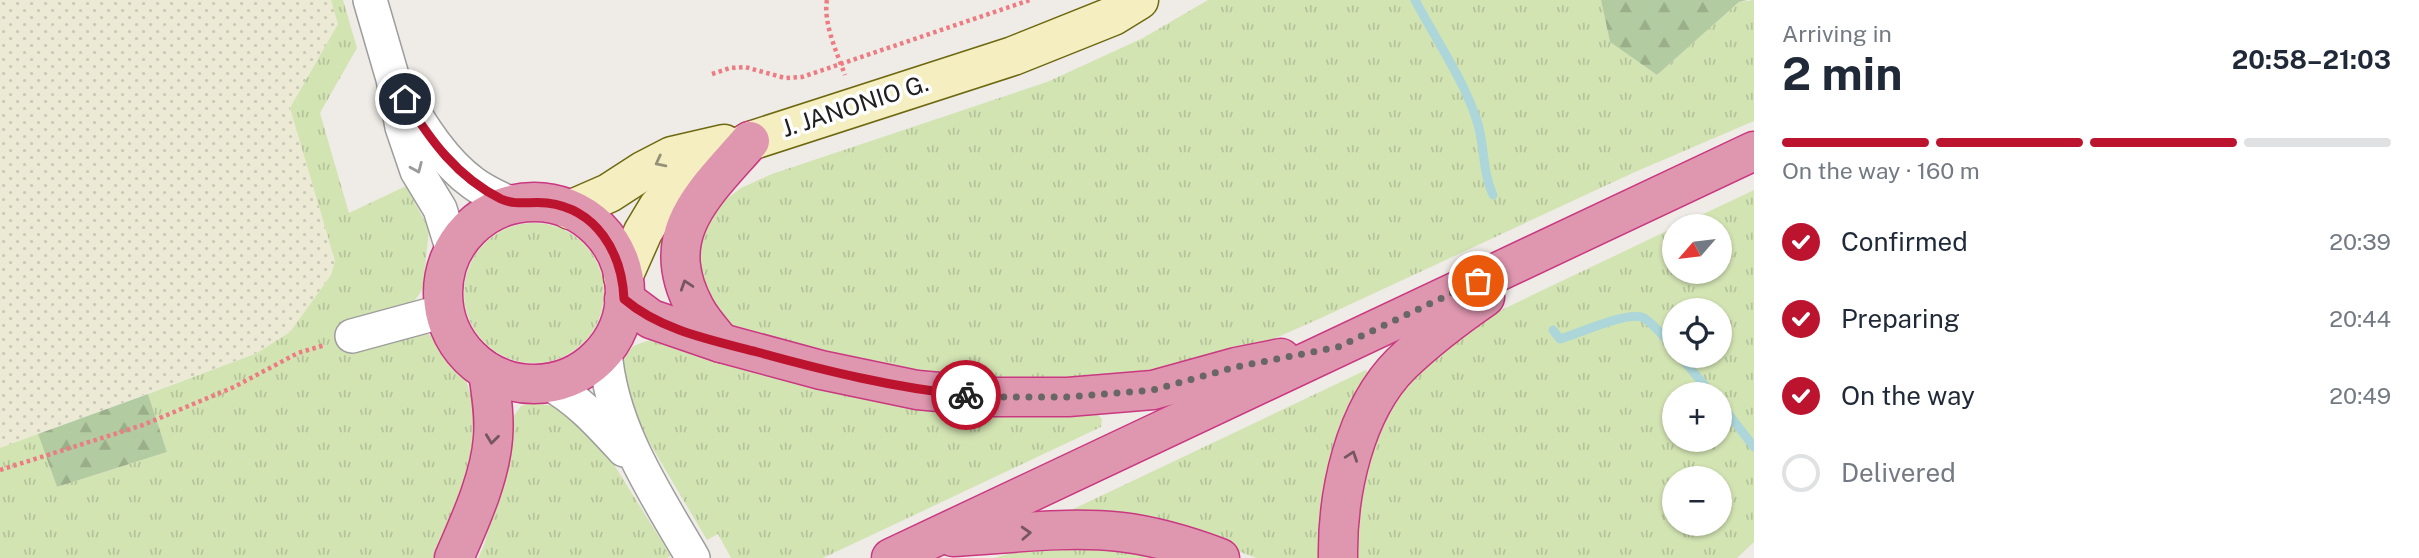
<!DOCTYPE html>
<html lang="en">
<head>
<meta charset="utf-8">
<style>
  :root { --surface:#fff; --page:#f6f6f7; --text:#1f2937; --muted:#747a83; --line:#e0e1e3; --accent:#bc142f }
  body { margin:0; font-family:"Public Sans",sans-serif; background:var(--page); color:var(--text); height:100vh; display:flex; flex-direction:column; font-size:26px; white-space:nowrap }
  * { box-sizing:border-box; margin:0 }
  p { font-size:23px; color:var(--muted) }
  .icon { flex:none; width:38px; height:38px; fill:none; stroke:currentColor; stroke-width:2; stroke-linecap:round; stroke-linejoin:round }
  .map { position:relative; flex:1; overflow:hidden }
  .side { display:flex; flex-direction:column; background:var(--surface); width:665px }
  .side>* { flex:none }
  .needle { width:46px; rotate:242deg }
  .fabs { position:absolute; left:1662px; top:214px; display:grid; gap:14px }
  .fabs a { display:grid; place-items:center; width:70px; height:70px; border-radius:50%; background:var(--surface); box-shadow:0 2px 5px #0004; font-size:35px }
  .pin { position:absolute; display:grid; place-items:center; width:60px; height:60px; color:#fff; margin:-30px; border:4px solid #fff; border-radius:50%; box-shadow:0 2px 7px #0007 }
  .courier { position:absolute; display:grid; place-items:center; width:70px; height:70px; margin:-35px; border:5px solid #bc142f; border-radius:50%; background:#fff; color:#222; box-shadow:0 2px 9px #0007 }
  .summary em { font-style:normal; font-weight:700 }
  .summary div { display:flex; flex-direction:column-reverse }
  .summary { display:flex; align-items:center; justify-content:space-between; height:119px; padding:0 28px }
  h1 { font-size:46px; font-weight:700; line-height:52px }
  .bar { display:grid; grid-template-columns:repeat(4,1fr); gap:10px 7px; align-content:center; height:84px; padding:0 28px }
  .bar i { height:9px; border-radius:5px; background:var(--line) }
  .bar .current { background:var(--accent) }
  .bar p { grid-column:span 4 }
  ol { padding:0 28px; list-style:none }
  li { display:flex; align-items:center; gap:21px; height:77px }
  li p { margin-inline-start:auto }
  li .icon { padding:7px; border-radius:50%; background:var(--accent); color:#fff; stroke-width:4 }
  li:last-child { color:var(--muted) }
  li i { width:38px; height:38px; border:4px solid var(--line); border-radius:50% }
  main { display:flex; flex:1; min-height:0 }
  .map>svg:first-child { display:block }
</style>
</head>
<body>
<main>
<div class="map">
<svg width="1754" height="558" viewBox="0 0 1754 558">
  <defs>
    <pattern id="farmland-dots" width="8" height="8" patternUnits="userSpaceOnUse" patternTransform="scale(1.75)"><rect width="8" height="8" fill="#ecead5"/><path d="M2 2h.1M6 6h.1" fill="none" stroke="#cac8b7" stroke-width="1.8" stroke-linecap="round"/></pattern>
    <pattern id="grass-tufts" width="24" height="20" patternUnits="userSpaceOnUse" patternTransform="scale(1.75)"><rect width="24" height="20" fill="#d3e4b3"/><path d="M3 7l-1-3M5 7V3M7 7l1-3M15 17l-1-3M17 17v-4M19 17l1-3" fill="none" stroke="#b5c39a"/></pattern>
    <pattern id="forest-firs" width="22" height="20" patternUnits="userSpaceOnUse" patternTransform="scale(1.75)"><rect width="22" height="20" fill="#b3cba0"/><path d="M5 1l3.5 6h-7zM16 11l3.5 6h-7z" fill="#9aae8a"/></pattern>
  </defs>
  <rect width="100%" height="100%" fill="#efebe7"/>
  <!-- farmland -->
  <polygon fill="url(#farmland-dots)" points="0,0 331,0 338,24 290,108 335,261 331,275 290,332 257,353 0,448"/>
  <!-- grass -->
  <g fill="url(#grass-tufts)" fill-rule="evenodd">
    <polygon points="331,0 343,0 357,48 320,113 349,213 406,186 429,229 423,289 406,312 418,331 430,335 464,374 471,396 475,443 461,507 440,558 0,558 0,448 38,434 57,487 167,452 148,394 257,353 290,332 331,275 335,261 290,108 338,24"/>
    <polygon points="1208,0 1601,0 1610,42 1657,75 1739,2 1754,0 1754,121 1635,172 1321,318 1242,353 1138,376 1063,383 897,375 737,332 711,311 695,255 698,228 717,206 741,188 772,174 1047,82 1143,38"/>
    <path d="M1754,190V542L1737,558H1350L1349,539L1375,429L1408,376L1474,323L1675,227V271H1720V226H1678ZM1675,310H1720V355H1675ZM1675,394H1720V439H1675ZM1675,478H1720V523H1675Z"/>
    <circle cx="534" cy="293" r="70"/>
    <polygon points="650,340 663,345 1097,414 1102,419 1101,427 823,558 731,558 718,534 707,540 633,415 618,367 633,346"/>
    <polygon points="1366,370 1370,378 1328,558 1256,558 1192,533 1067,512"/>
    <polygon points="531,402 559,407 608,455 671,556 667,558 478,558 484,545 509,451 513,417 521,406"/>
    <polygon points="1071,549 1130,551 1160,558 994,558 1011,553"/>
  </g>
  <!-- forest -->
  <g fill="url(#forest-firs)">
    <polygon points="1601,0 1747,0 1739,2 1657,75 1610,42"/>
    <polygon points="148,394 167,452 57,487 38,434"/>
  </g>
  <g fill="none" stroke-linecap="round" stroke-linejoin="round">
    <!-- stream -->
    <g stroke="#acd6d9" stroke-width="9">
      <path d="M1415,0C1436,40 1463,78 1477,121C1485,146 1482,171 1493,195"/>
      <path d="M1553,330L1560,339C1578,334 1629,310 1644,318C1656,326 1666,339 1675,350"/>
      <polyline points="1679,355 1712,394"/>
      <polyline points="1720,403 1754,447"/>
    </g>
    <defs>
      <g id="street">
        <polyline points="370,0 393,79 402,127 417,171 440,209 453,251"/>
        <path d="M404,96C422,127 444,162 473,183C485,192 499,198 512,204"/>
        <polyline points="352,336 444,311"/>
        <path d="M605,350C610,426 655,493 693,558"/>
        <path d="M548,383C579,400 600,424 624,450"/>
      </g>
      <g id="secondary">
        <polyline points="570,210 609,193 643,171 672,156 724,144"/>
        <polyline points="623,277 643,232 658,207 672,191 690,177 750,141 1013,56 1113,16 1139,0"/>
      </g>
      <g id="highway">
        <circle cx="534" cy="293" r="91"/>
        <polyline points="624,299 651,319 721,343 821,370 917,390 995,397 1068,397 1153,390 1236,367 1281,358"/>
        <path d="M721,343C712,332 701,320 695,308C655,234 705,193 750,141"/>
        <path d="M953,537C1008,534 1066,526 1121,532C1155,536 1188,546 1220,558"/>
        <path d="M454,558C470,521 490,478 493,438C495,415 491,394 488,372"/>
        <polyline points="891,558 1754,151"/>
        <path d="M1338,558C1337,494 1354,411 1401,364C1427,339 1456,317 1485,297"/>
      </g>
    </defs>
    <!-- street casing -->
    <use href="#street" stroke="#9d9d9d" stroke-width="36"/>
    <!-- secondary casing -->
    <use href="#secondary" stroke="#6e6910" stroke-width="41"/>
    <!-- highway casing -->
    <use href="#highway" stroke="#ca3881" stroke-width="41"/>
    <!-- path -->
    <g stroke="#ed7b82" stroke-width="4.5" stroke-dasharray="3.5 3.5" stroke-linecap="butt">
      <path d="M827,0C823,23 837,53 845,75"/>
      <polyline points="712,74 730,68 745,67 785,78 802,77 1030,0"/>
      <polyline points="0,470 143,425 234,387 298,353 325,345"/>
    </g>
    <!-- street -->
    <use href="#street" stroke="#fff" stroke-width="33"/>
    <!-- secondary -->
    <use href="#secondary" stroke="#f4eec1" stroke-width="38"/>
    <!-- highway -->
    <use href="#highway" stroke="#df97b0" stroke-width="38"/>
  </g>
  <!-- one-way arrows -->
  <defs><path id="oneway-chevron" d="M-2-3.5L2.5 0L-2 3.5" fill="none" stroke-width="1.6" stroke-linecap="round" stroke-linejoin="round" transform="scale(1.75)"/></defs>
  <use stroke="#959179" href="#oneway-chevron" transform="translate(660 162) rotate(153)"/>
  <use stroke="#9b9b9b" href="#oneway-chevron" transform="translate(417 168) rotate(67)"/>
  <g stroke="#765661">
    <use href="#oneway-chevron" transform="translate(686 285) rotate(-108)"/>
    <use href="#oneway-chevron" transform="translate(492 439) rotate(97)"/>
    <use href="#oneway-chevron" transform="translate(1352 456) rotate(-71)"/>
    <use href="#oneway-chevron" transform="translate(1026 533) rotate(-3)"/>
  </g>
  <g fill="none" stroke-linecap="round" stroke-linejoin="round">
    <!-- done -->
    <polyline stroke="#686766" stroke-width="7" stroke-dasharray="0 12.6" points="966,395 995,397 1068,397 1153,390 1236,367 1338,347 1478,281"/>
    <!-- route -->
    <path stroke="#bc142f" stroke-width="9" d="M405,99C430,140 457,177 501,199C516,206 531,201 547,203C597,209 622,253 624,299C660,330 711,340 757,352C826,371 895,388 966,395"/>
  </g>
  <g text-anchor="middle" stroke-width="7" stroke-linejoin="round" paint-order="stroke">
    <!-- street labels -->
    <g font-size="24" fill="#202020" stroke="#fff">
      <text transform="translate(855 106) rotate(-18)" y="8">J. JANONIO G.</text>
    </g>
  </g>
</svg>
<div class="fabs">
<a><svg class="needle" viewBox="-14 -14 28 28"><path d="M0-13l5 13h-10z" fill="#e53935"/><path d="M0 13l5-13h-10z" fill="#747a83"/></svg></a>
<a><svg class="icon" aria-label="locate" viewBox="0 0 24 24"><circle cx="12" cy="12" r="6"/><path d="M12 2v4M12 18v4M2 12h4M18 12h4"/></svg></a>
<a>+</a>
<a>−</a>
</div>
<div class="pin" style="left:1478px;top:281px;background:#ea580c"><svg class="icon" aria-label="bag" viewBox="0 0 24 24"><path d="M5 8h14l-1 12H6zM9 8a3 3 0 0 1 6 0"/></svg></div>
<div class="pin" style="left:405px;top:99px;background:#1f2937"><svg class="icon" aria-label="home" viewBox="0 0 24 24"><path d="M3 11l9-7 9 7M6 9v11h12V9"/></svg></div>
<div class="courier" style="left:966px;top:395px"><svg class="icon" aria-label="bike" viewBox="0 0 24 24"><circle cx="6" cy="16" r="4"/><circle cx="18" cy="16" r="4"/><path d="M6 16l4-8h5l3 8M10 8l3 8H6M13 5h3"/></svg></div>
</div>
<section class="side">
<div class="summary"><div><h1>2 min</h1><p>Arriving in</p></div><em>20:58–21:03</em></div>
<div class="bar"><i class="current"></i><i class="current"></i><i class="current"></i><i></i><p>On the way · 160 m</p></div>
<ol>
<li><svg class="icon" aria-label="check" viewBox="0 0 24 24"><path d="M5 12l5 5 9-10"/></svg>Confirmed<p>20:39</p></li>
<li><svg class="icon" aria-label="check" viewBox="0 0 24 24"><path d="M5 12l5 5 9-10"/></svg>Preparing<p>20:44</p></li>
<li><svg class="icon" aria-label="check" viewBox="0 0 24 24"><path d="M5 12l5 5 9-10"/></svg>On the way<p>20:49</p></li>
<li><i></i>Delivered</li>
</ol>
</section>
</main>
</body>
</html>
